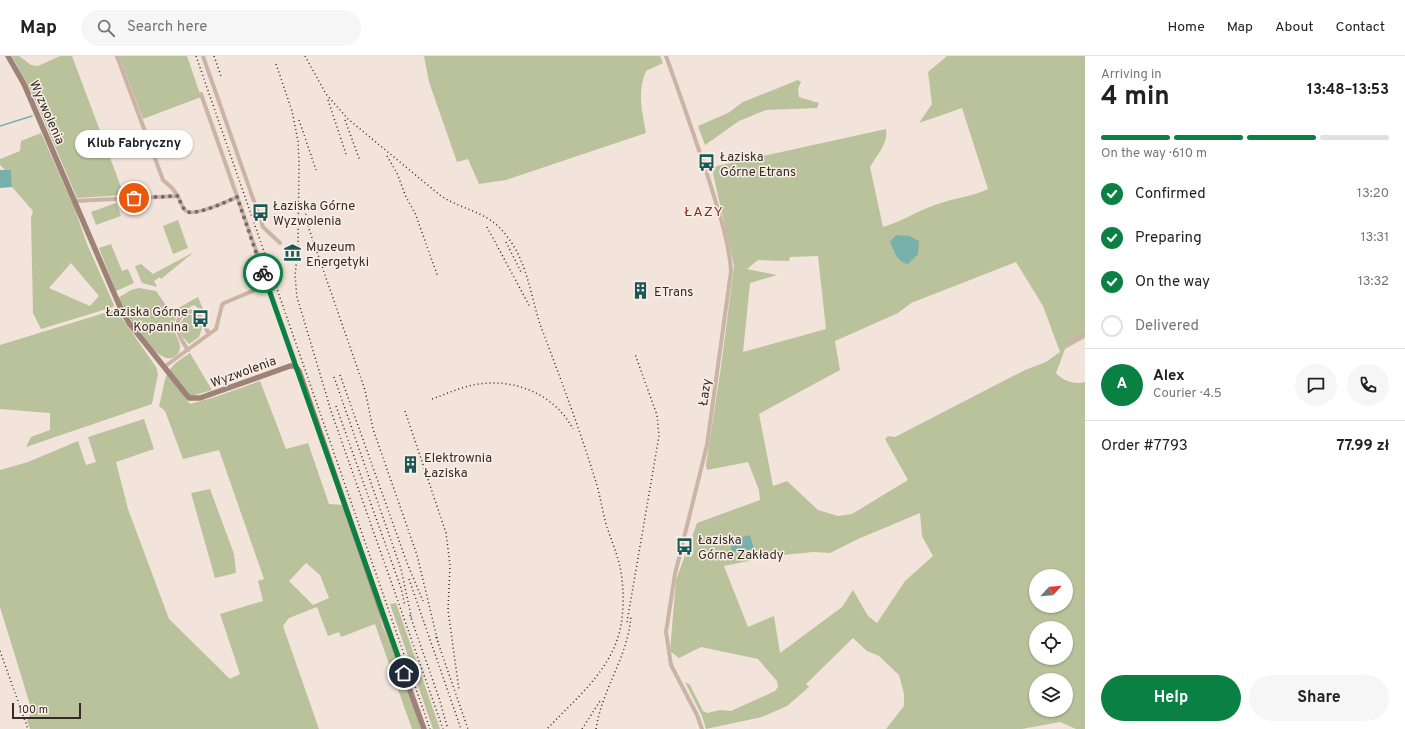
<!DOCTYPE html>
<html lang="en">
<head>
<meta charset="utf-8">
<style>
  :root { --surface:#fff; --page:#f6f6f6; --text:#222; --muted:#767676; --line:#e0e0e0; --accent:#0b8043 }
  body { margin:0; font-family:Overpass,sans-serif; background:var(--page); color:var(--text); height:100vh; display:flex; flex-direction:column; font-size:15px; white-space:nowrap }
  * { box-sizing:border-box; margin:0 }
  p { font-size:13px; color:var(--muted) }
  .icon { flex:none; width:22px; height:22px; fill:none; stroke:currentColor; stroke-width:2; stroke-linecap:round; stroke-linejoin:round }
  .map { position:relative; flex:1; overflow:hidden }
  .panel { display:flex; flex-direction:column; background:var(--surface); width:320px }
  .panel>* { flex:none }
  .needle { width:26px; rotate:64deg }
  .fabs { position:absolute; left:1029px; top:513px; display:grid; gap:8px }
  .fabs a { display:grid; place-items:center; width:44px; height:44px; border-radius:50%; background:var(--surface); box-shadow:0 1px 3px #0004; font-size:20px }
  .scale { position:absolute; left:12px; bottom:10px; width:69px; box-sizing:border-box; padding-left:4px; border:2px solid #362a27; border-top:0; font-size:11px; line-height:14px; white-space:nowrap; color:#362a27; -webkit-text-stroke:3px #faefe7; paint-order:stroke }
  .pin { position:absolute; display:grid; place-items:center; width:34px; height:34px; color:#fff; margin:-17px; border:2px solid #fff; border-radius:50%; box-shadow:0 1px 4px #0007 }
  .courier { position:absolute; display:grid; place-items:center; width:40px; height:40px; margin:-20px; border:3px solid #0b8043; border-radius:50%; background:#fff; color:#222; box-shadow:0 1px 5px #0007 }
  .bubble { position:absolute; height:28px; border-radius:14px; background:var(--surface); box-shadow:0 1px 3px #0004; font-size:13px; font-weight:700; line-height:28px; text-align:center }
  .summary em { font-style:normal; font-weight:700 }
  .summary div { display:flex; flex-direction:column-reverse }
  .summary { display:flex; align-items:center; justify-content:space-between; height:68px; padding:0 16px }
  h1 { font-size:26px; font-weight:700; line-height:30px }
  .bar { display:grid; grid-template-columns:repeat(4,1fr); gap:6px 4px; align-content:center; height:48px; padding:0 16px }
  .bar i { height:5px; border-radius:3px; background:var(--line) }
  .bar .current { background:var(--accent) }
  .bar p { grid-column:span 4 }
  .line { display:flex; align-items:center; gap:10px; padding:0 16px; border-top:1px solid var(--line) }
  .line div { flex:1 }
  .round { display:grid; place-items:center; flex:none; width:42px; height:42px; border-radius:21px; background:var(--page) }
  ol { padding:0 16px; list-style:none }
  li { display:flex; align-items:center; gap:12px; height:44px }
  li p { margin-inline-start:auto }
  li .icon { padding:4px; border-radius:50%; background:var(--accent); color:#fff; stroke-width:4 }
  li:last-child { color:var(--muted) }
  li i { width:22px; height:22px; border:2px solid var(--line); border-radius:50% }
  .cta { display:flex; gap:8px; margin-top:auto; padding:8px 16px }
  .cta a { flex:1; height:46px; border-radius:24px; background:var(--accent); color:#fff; font-size:16px; font-weight:700; line-height:46px; text-align:center }
  .cta a+a { background:var(--page); color:var(--text) }
  header { display:flex; align-items:center; gap:24px; box-sizing:border-box; height:56px; padding:0 20px; background:var(--surface); border-bottom:1px solid var(--line) }
  header strong { font-size:19px }
  nav { display:flex; gap:22px; margin-inline-start:auto; font-size:14px }
  .search { width:280px; height:36px; background:var(--page); display:flex; align-items:center; gap:10px; box-sizing:border-box; padding:0 14px; border-radius:22px; color:var(--muted); font-size:15px }
  main { display:flex; flex:1; min-height:0 }
  .map>svg:first-child { display:block }
</style>
</head>
<body>
<header>
<strong>Map</strong>
<div class="search"><svg class="icon" aria-label="search" viewBox="0 0 24 24"><circle cx="10" cy="10" r="6"/><path d="M15 15l6 6"/></svg>Search here</div>
<nav><a>Home</a><a>Map</a><a>About</a><a>Contact</a></nav>
</header>
<main>
<div class="map">
<svg width="1085" height="673" viewBox="0 0 1085 673">
  <rect width="100%" height="100%" fill="#f2e4da"/>
  <!-- green -->
  <g fill="#b9c29a" fill-rule="evenodd">
    <polygon points="12,0 19,0 31,9 38,10 60,0 72,0 124,139 77,142 32,37"/>
    <polygon points="119,0 187,0 201,41 143,63"/>
    <path d="M424,0H660L663,7L646,15C637,36 642,55 646,77L506,124L479,128L468,103L457,106L429,26Z"/>
    <path d="M947,0H1085V282L1065,293L1056,317C1063,325 1075,329 1085,326V673H1076L1060,666L1022,673H886L904,650V638L899,619L879,600L867,595L853,582L806,628L809,631L787,650L762,661L706,673L702,660L685,626L690,629L703,655L707,657L720,654L731,655L775,635L778,631L777,625L758,603L701,591L679,602L670,595L676,524L697,467L760,444L759,434L748,406L707,414L706,409L721,311L734,210L712,113L717,110L886,73C889,87 876,100 870,111L883,171C901,166 917,155 935,149C953,142 971,141 988,133L962,52L919,67L932,48L928,16ZM818,200L826,273L743,296L750,227L777,219L747,213L758,204L789,205L790,201ZM1016,206L1043,250L1060,296L1046,306L1025,314L895,381L888,380L885,383L908,424L852,458L838,460L818,454L787,425L773,430L759,358L840,314L835,285L898,257L911,247ZM920,457L922,480L933,500L905,525L877,567L868,560L853,534L842,551L780,597L774,560L748,571L724,510L773,500L813,496L830,497L858,483ZM1036,520H1066V550H1036ZM1036,572H1066V602H1036ZM1036,624H1066V654H1036Z"/>
    <polygon points="798,24 801,26 798,33 799,41 819,47 817,52 766,54 739,65 705,89 698,70 728,57 743,46"/>
    <path d="M41,77L74,151L87,188L114,249L113,251L41,273L33,257L31,162L33,155L12,131L11,114H5L0,109V103L20,95L21,85ZM71,207L99,240L90,250L49,232Z"/>
    <polygon points="116,147 121,160 96,169 91,156"/>
    <polygon points="178,164 188,192 173,198 163,170"/>
    <polygon points="111,188 122,215 128,213 134,227 116,235 99,192"/>
    <polygon points="194,196 161,223 160,221 154,225 157,231 142,227 135,210 141,208 153,218"/>
    <path d="M139,232L156,235L170,255H173L198,241L203,253L201,254L194,249C154,268 187,282 179,296C162,323 125,254 118,242L131,234Z"/>
    <polygon points="114,254 117,255 156,311 158,318 152,348 26,391 31,381 50,374 50,357 0,353 0,289"/>
    <path d="M186,259C195,258 200,263 202,272L199,281L189,288L182,280L179,269Z"/>
    <path d="M190,297L212,334L185,342L190,348L215,341L260,325L286,393L308,387L329,448L343,449L374,536L382,569L401,614L421,673H412L375,568L341,581L339,576L328,580L317,551L289,562L283,570L319,673H30L27,665L32,655L0,551V414L28,406L78,385L86,409L96,406L88,381L144,363L154,393L116,406L128,453L169,563L230,623L240,618L220,558L263,545L258,525L264,523L219,394L183,403L165,355L159,350C167,321 161,315 190,297ZM306,507L320,519L329,542L313,549L289,525Z"/>
    <polygon points="210,433 234,498 236,517 215,522 191,437"/>
    <polygon points="396,547 440,673 433,673 390,548"/>
  </g>
  <!-- water -->
  <g fill="#78b0ac">
    <polygon points="0,114 11,114 12,131 0,132"/>
    <path d="M896,179L909,180L919,185L918,198L908,208C897,206 894,195 890,186Z"/>
    <polygon points="750,479 754,493 731,496 731,488 740,482"/>
  </g>
  <g fill="none" stroke-linecap="round" stroke-linejoin="round">
    <!-- stream -->
    <polyline stroke="#78b0ac" stroke-width="1.5" points="0,70 32,60"/>
    <!-- street -->
    <g stroke="#cbb3a6" stroke-width="4">
      <polyline points="203,0 263,171 280,187"/>
      <path d="M666,0C681,41 695,82 709,124C718,154 729,184 731,215L707,389L675,518L666,576L671,609L697,659L702,673"/>
      <polyline points="201,38 295,305 295,310"/>
      <path d="M178,140C180,145 182,151 186,155C194,161 228,145 237,141"/>
      <polyline points="74,145 178,140 172,132 163,124 117,0"/>
      <polyline points="1067,287 1085,278"/>
      <path d="M188,294C178,280 168,259 193,255L198,257L209,278"/>
      <polyline points="164,311 216,273 222,249 224,247 267,229"/>
    </g>
    <!-- secondary -->
    <polyline stroke="#9e8177" stroke-width="5.5" points="8,0 24,28 120,251 129,267 189,342 200,342 290,310 295,310 299,315 383,560 424,673"/>
    <!-- rail -->
    <g stroke="#362a27" stroke-width="1.5" stroke-dasharray="1 3" stroke-linecap="butt">
      <polyline points="196,0 430,673"/>
      <polyline points="214,0 221,20"/>
      <path d="M305,0L326,38L348,63L441,140C464,155 488,155 506,179C527,205 530,237 540,268C559,319 579,371 595,423C600,438 602,453 606,468C611,484 618,499 621,516C624,535 624,555 620,574C610,616 575,643 547,673"/>
      <polyline points="276,8 292,55 298,85 299,106 298,190 295,220 297,241 332,358 443,673"/>
      <polyline points="328,44 346,98"/>
      <polyline points="299,64 316,114"/>
      <polyline points="345,64 360,105"/>
      <polyline points="387,100 397,117 406,141 415,157 438,221"/>
      <polyline points="303,146 309,173 365,334 373,373 417,499 438,586"/>
      <polyline points="487,171 530,251"/>
      <polyline points="506,186 522,218"/>
      <polyline points="340,319 407,507 423,545"/>
      <polyline points="334,321 401,513 412,564"/>
      <path d="M432,343C446,338 459,332 473,329C512,321 554,337 573,373"/>
      <polyline points="336,350 401,532 405,550"/>
      <polyline points="405,355 446,477 450,509 448,554 459,634"/>
      <polyline points="409,523 461,673"/>
      <polyline points="410,559 439,642 447,670"/>
      <polyline points="627,566 659,380 657,359 635,298"/>
      <polyline points="436,581 468,673"/>
      <polyline points="0,595 28,673"/>
      <polyline points="582,673 600,645"/>
      <path d="M596,673C602,633 628,601 631,560"/>
    </g>
  </g>
  <g fill="none" stroke-linecap="round" stroke-linejoin="round">
    <!-- done -->
    <path stroke="#786b66" stroke-width="4" stroke-dasharray="0 7.2" d="M134,142L178,140C180,145 182,152 186,155C194,161 228,145 237,141L263,217"/>
    <!-- route -->
    <polyline stroke="#0b8043" stroke-width="5" points="263,217 404,617"/>
  </g>
  <!-- icons -->
  <defs>
    <symbol id="bus-bare" viewBox="-9 -9 18 18"><path d="M-5-6H5V4H4V6H2V4H-2V6H-4V4H-5ZM-3.5-4V0h7V-4ZM-3.5 1.2v1.5H-2V1.2ZM2 1.2v1.5H3.5V1.2Z" fill="#1c5956" stroke="#faefe7" stroke-width="2.5" paint-order="stroke"/></symbol>
    <symbol id="museum-bare" viewBox="-9 -9 18 18"><path d="M0-6L6-3V-2H-6V-3ZM-5-1h2V3h-2ZM-1-1h2V3h-2ZM3-1h2V3H3ZM-6 4H6V6H-6Z" fill="#1c5956" stroke="#faefe7" stroke-width="2.5" paint-order="stroke"/></symbol>
    <symbol id="building-bare" viewBox="-9 -9 18 18"><path d="M-4-6H4V6H1V3H-1V6H-4ZM-2.5-4.3h1.7v1.8h-1.7ZM.8-4.3h1.7v1.8H.8ZM-2.5-1h1.7V.8h-1.7ZM.8-1h1.7V.8H.8Z" fill="#1c5956" stroke="#faefe7" stroke-width="2.5" paint-order="stroke"/></symbol>
  </defs>
  <g fill-rule="evenodd">
    <use href="#bus-bare" x="694" y="94" width="25" height="25"/>
    <use href="#bus-bare" x="248" y="144" width="25" height="25"/>
    <use href="#museum-bare" x="280" y="184" width="25" height="25"/>
    <use href="#building-bare" x="628" y="222" width="25" height="25"/>
    <use href="#bus-bare" x="188" y="250" width="25" height="25"/>
    <use href="#building-bare" x="398" y="396" width="25" height="25"/>
    <use href="#bus-bare" x="672" y="478" width="25" height="25"/>
  </g>
  <g text-anchor="middle" stroke-width="3" stroke-linejoin="round" paint-order="stroke">
    <!-- street labels -->
    <g font-size="13" fill="#362a27" stroke="#faefe7">
      <text transform="translate(48 56) rotate(66)" y="5">Wyzwolenia</text>
      <text transform="translate(243 315) rotate(-20)" y="5">Wyzwolenia</text>
      <text transform="translate(704 336) rotate(-82)" y="5">Łazy</text>
    </g>
    <!-- poi labels -->
    <g font-size="13" fill="#362a27" stroke="#faefe7" text-anchor="start">
      <text x="720" y="105">Łaziska<tspan x="720" dy="15">Górne Etrans</tspan></text>
      <text x="273" y="154">Łaziska Górne<tspan x="273" dy="15">Wyzwolenia</tspan></text>
      <text x="306" y="195">Muzeum<tspan x="306" dy="15">Energetyki</tspan></text>
      <text x="654" y="240">ETrans</text>
      <text x="188" y="260" text-anchor="end">Łaziska Górne<tspan x="188" dy="15">Kopanina</tspan></text>
      <text x="424" y="406">Elektrownia<tspan x="424" dy="15">Łaziska</tspan></text>
      <text x="698" y="488">Łaziska<tspan x="698" dy="15">Górne Zakłady</tspan></text>
    </g>
    <!-- neighbourhood labels -->
    <g font-size="14" letter-spacing="1" fill="#882c1e" stroke="#faefe7">
      <text x="704" y="160">ŁAZY</text>
    </g>
  </g>
</svg>
<div class="fabs">
<a><svg class="needle" viewBox="-14 -14 28 28"><path d="M0-13l5 13h-10z" fill="#e53935"/><path d="M0 13l5-13h-10z" fill="#767676"/></svg></a>
<a><svg class="icon" aria-label="locate" viewBox="0 0 24 24"><circle cx="12" cy="12" r="6"/><path d="M12 2v4M12 18v4M2 12h4M18 12h4"/></svg></a>
<a><svg class="icon" aria-label="layers" viewBox="0 0 24 24"><path d="M12 4l9 5-9 5-9-5zM3 14l9 5 9-5"/></svg></a>
</div>
<div class="scale">100 m</div>
<div class="pin" style="left:134px;top:142px;background:#ea580c"><svg class="icon" aria-label="bag" viewBox="0 0 24 24"><path d="M5 8h14l-1 12H6zM9 8a3 3 0 0 1 6 0"/></svg></div>
<div class="pin" style="left:404px;top:617px;background:#1f2937"><svg class="icon" aria-label="home" viewBox="0 0 24 24"><path d="M3 11l9-7 9 7M6 9v11h12V9"/></svg></div>
<div class="courier" style="left:263px;top:217px"><svg class="icon" aria-label="bike" viewBox="0 0 24 24"><circle cx="6" cy="16" r="4"/><circle cx="18" cy="16" r="4"/><path d="M6 16l4-8h5l3 8M10 8l3 8H6M13 5h3"/></svg></div>
<div class="bubble" style="left:75px;top:74px;width:118px">Klub Fabryczny</div>
</div>
<section class="panel">
<div class="summary"><div><h1>4 min</h1><p>Arriving in</p></div><em>13:48–13:53</em></div>
<div class="bar"><i class="current"></i><i class="current"></i><i class="current"></i><i></i><p>On the way · 610 m</p></div>
<ol>
<li><svg class="icon" aria-label="check" viewBox="0 0 24 24"><path d="M5 12l5 5 9-10"/></svg>Confirmed<p>13:20</p></li>
<li><svg class="icon" aria-label="check" viewBox="0 0 24 24"><path d="M5 12l5 5 9-10"/></svg>Preparing<p>13:31</p></li>
<li><svg class="icon" aria-label="check" viewBox="0 0 24 24"><path d="M5 12l5 5 9-10"/></svg>On the way<p>13:32</p></li>
<li><i></i>Delivered</li>
</ol>
<div class="line" style="height:72px"><b class="round" style="background:var(--accent);color:#fff">A</b><div><b>Alex</b><p>Courier · 4.5</p></div><a class="round"><svg class="icon" aria-label="chat" viewBox="0 0 24 24"><path d="M4 5h16v11H9l-5 4z"/></svg></a><a class="round"><svg class="icon" aria-label="phone" viewBox="0 0 24 24"><path d="M5 4h4l2 5-3 2q2 4 5 5l2-3 5 2v4C11 20 4 13 5 4z"/></svg></a></div>
<div class="line" style="height:52px"><div>Order #7793</div><b>77.99 zł</b></div>
<div class="cta"><a>Help</a><a>Share</a></div>
</section>
</main>
</body>
</html>
